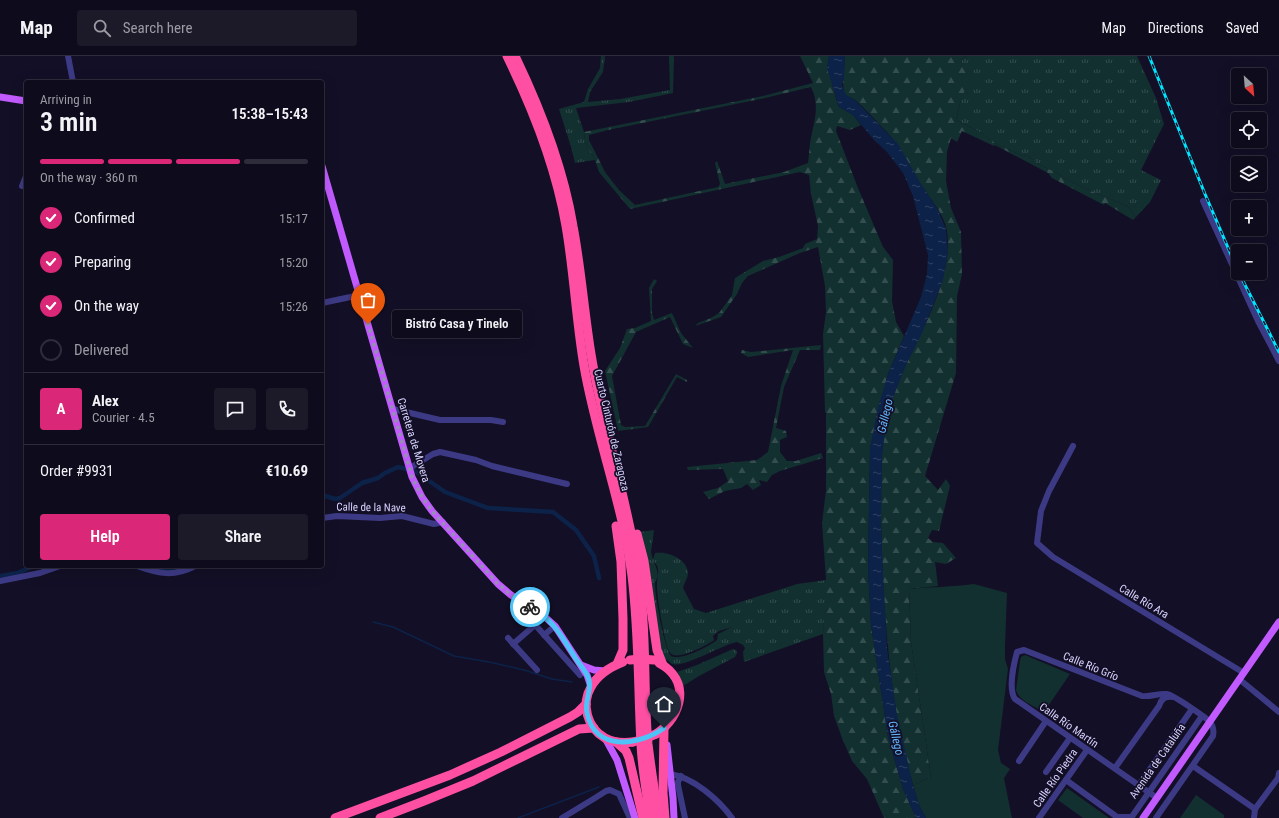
<!DOCTYPE html>
<html lang="en">
<head>
<meta charset="utf-8">
<style>
  :root { --surface:#0e0b1c; --page:#1c1929; --text:#f1f3f6; --muted:#9b9ba3; --line:#2e2b3b; --accent:#db2777 }
  body { margin:0; font-family:"Roboto Condensed",sans-serif; background:var(--page); color:var(--text); height:100vh; display:flex; flex-direction:column; font-size:15px; white-space:nowrap }
  * { box-sizing:border-box; margin:0 }
  p { font-size:13px; color:var(--muted) }
  .icon { flex:none; width:22px; height:22px; fill:none; stroke:currentColor; stroke-width:2; stroke-linecap:round; stroke-linejoin:round }
  .map { position:relative; flex:1; overflow:hidden }
  .details { position:absolute; left:24px; top:24px; width:300px; height:488px; display:flex; flex-direction:column; background:var(--surface); border-radius:4px; box-shadow:0 4px 16px #0002,0 0 0 1px var(--line) }
  .details>* { flex:none }
  .needle { width:26px; rotate:154deg }
  .buttons { position:absolute; left:1231px; top:12px; display:grid; gap:8px }
  .buttons a { display:grid; place-items:center; width:36px; height:36px; border-radius:4px; background:var(--surface); box-shadow:0 4px 16px #0002,0 0 0 1px var(--line); font-size:20px }
  .pin { position:absolute; display:grid; place-items:center; width:34px; height:34px; color:#fff; margin:-41px -17px; border-radius:50% 50% 50% 0; rotate:-45deg; box-shadow:0 0 4px #0007 }
  .pin .icon { rotate:45deg }
  .courier { position:absolute; display:grid; place-items:center; width:40px; height:40px; margin:-20px; border:3px solid #4fc3f7; border-radius:50%; background:#fff; color:#222; box-shadow:0 1px 5px #0007 }
  .bubble { position:absolute; height:28px; border-radius:4px; background:var(--surface); box-shadow:0 4px 16px #0002,0 0 0 1px var(--line); font-size:13px; font-weight:600; line-height:28px; text-align:center }
  .summary em { font-style:normal; font-weight:600 }
  .summary div { display:flex; flex-direction:column-reverse }
  .summary { display:flex; align-items:center; justify-content:space-between; height:68px; padding:0 16px }
  h1 { font-size:26px; font-weight:600; line-height:30px }
  .bar { display:grid; grid-template-columns:repeat(4,1fr); gap:6px 4px; align-content:center; height:48px; padding:0 16px }
  .bar i { height:5px; border-radius:3px; background:var(--line) }
  .bar .on { background:var(--accent) }
  .bar p { grid-column:span 4 }
  .line { display:flex; align-items:center; gap:10px; padding:0 16px; border-top:1px solid var(--line) }
  .line div { flex:1 }
  .round { display:grid; place-items:center; flex:none; width:42px; height:42px; border-radius:4px; background:var(--page) }
  ol { padding:0 16px; list-style:none }
  li { display:flex; align-items:center; gap:12px; height:44px }
  li p { margin-inline-start:auto }
  li .icon { padding:4px; border-radius:50%; background:var(--accent); color:#fff; stroke-width:4 }
  li:last-child { color:var(--muted) }
  li i { width:22px; height:22px; border:2px solid var(--line); border-radius:50% }
  .action { display:flex; gap:8px; margin-top:auto; padding:8px 16px }
  .action a { flex:1; height:46px; border-radius:4px; background:var(--accent); color:#fff; font-size:16px; font-weight:600; line-height:46px; text-align:center }
  .action a+a { background:var(--page); color:var(--text) }
  header { display:flex; align-items:center; gap:24px; box-sizing:border-box; height:56px; padding:0 20px; background:var(--surface); border-bottom:1px solid var(--line) }
  header strong { font-size:19px }
  nav { display:flex; gap:22px; margin-inline-start:auto; font-size:14px }
  .search { width:280px; height:36px; background:var(--page); display:flex; align-items:center; gap:10px; box-sizing:border-box; padding:0 14px; border-radius:4px; color:var(--muted); font-size:15px }
  .map>svg:first-child { display:block }
</style>
</head>
<body>
<header>
<strong>Map</strong>
<div class="search"><svg class="icon" aria-label="search" viewBox="0 0 24 24"><circle cx="10" cy="10" r="6"/><path d="M15 15l6 6"/></svg>Search here</div>
<nav><a>Map</a><a>Directions</a><a>Saved</a></nav>
</header>
<div class="map">
<svg width="1279" height="762" viewBox="0 0 1279 762">
  <defs>
    <pattern id="grass-tufts" width="24" height="20" patternUnits="userSpaceOnUse"><rect width="24" height="20" fill="#12302f"/><path d="M3 7l-1-3M5 7V3M7 7l1-3M15 17l-1-3M17 17v-4M19 17l1-3" fill="none" stroke="#344d4e"/></pattern>
    <pattern id="forest-firs" width="22" height="20" patternUnits="userSpaceOnUse"><rect width="22" height="20" fill="#12302f"/><path d="M5 1l3.5 6h-7zM16 11l3.5 6h-7z" fill="#344d4e"/></pattern>
    <pattern id="water-ripples" width="26" height="14" patternUnits="userSpaceOnUse"><rect width="26" height="14" fill="#0c2248"/><path d="M2 4q2-2 4 0t4 0M15 11q2-2 4 0t4 0" fill="none" stroke="#2f4163"/></pattern>
  </defs>
  <rect width="100%" height="100%" fill="#130f26"/>
  <!-- grass -->
  <g fill="url(#grass-tufts)" fill-rule="evenodd">
    <polygon points="601,0 605,0 603,16 590,36 588,46 620,43 670,34 669,0 674,0 673,37 629,46 576,52 584,76 585,85 595,104 575,107 571,91 559,53 584,46 588,33 600,12"/>
    <path d="M965,0H1137L1156,42L1164,68L1141,114L1161,124L1150,146L1136,161L1127,150L1084,132L1039,108L1026,99L1023,100L995,87L978,75L956,64C960,49 967,20 961,5Z"/>
    <path d="M654,474L651,496L653,504L655,497C667,495 687,502 688,517C688,522 684,527 683,532L694,553L706,557L797,528L826,524L827,527L823,578L744,606L743,596L745,592L743,589L737,586C721,589 685,612 672,608L662,600C656,558 651,517 640,476ZM654,505C661,514 657,518 657,528C656,537 665,589 669,595C670,597 672,599 674,599C681,602 708,589 714,584L713,580L719,575L732,571L718,578L717,584C708,591 681,605 671,600C664,591 655,540 655,528C655,523 656,526 657,522C659,516 655,510 654,505Z"/>
    <polygon points="733,593 736,594 737,597 735,601 699,620 683,630 677,616 697,609"/>
  </g>
  <!-- forest -->
  <g fill="url(#forest-firs)" fill-rule="evenodd">
    <path d="M800,0H829L827,12L830,20L837,46L839,51L853,59L861,69L850,74L837,70L836,75L858,132L883,191L893,204L892,245L896,266L904,280L888,318L870,392L868,512L871,569L888,681L903,733L916,762H884L867,723L852,705L842,682L834,660L831,638L824,616L823,578L826,524L822,467L826,434V357L825,356L823,278L826,256L825,230L818,191L800,197L748,220L742,227L737,238L721,261L695,270L698,267L711,262L719,257L732,239L735,222L763,205L779,201L803,192L805,188L817,183L818,170L811,138L809,119L800,116L630,153L599,116L595,104L585,85L584,76L763,40L813,27ZM811,31C821,52 813,67 810,88C809,94 809,100 808,107L784,116L725,128L717,105L715,107L720,128L718,131L635,149L619,134L605,116L589,84V79L608,74L765,42Z"/>
    <path d="M845,0H965L961,5L970,23L961,43L956,64L978,75L995,87L1023,100L1026,99L1039,108L1084,132L1127,150L1136,161L1133,164L1105,147L1104,149L1052,122L1048,117L995,89L994,90L962,75L957,86L951,82L947,96L946,125L951,152L961,176L962,218L957,240L956,317L925,420L938,434L946,423L950,430L939,475L932,474L928,482L933,486L943,487L956,502L946,508L935,506L938,530L909,533L911,586L931,721L913,729C907,705 900,681 896,656C886,588 881,518 881,449C882,422 880,394 886,367C890,348 897,329 905,311C924,270 953,221 947,175C944,157 929,142 920,127C909,109 901,91 886,75C876,65 866,53 855,44C853,42 848,41 845,38C841,33 845,9 845,0Z"/>
    <polygon points="654,223 657,225 652,233 652,257 654,264 672,257 681,277 693,292 683,288 670,261 636,276 612,320 621,369 625,371 645,370 676,318 687,324 687,326 677,321 648,371 618,375 605,315 620,292 627,273 635,272 651,265 649,232"/>
    <polygon points="821,289 820,294 800,294 784,331 776,372 786,375 787,381 780,384 780,396 787,405 796,405 821,397 823,402 780,415 772,419 767,426 759,424 761,429 753,434 747,428 741,432 725,435 709,443 703,436 718,432 728,425 723,413 688,414 687,411 757,404 768,396 781,330 793,294 748,301 741,297 742,294 751,296"/>
  </g>
  <!-- park -->
  <g fill="#12302f">
    <path d="M974,528L1007,537L1005,591V603L1008,613L998,694L1001,707L1010,713L1004,722L1012,762H926L919,749L913,729L931,721L911,586L909,533C930,531 952,531 974,528Z"/>
    <path d="M1025,599L1070,618L1044,656C1034,650 1019,645 1016,634L1020,605L1021,601Z"/>
    <polygon points="1067,732 1109,762 1083,762 1058,744"/>
    <polygon points="1196,739 1224,759 1224,762 1180,762"/>
  </g>
  <!-- water -->
  <polygon fill="url(#water-ripples)" points="829,0 845,0 844,21 842,30 846,39 855,44 898,88 921,128 938,154 946,173 948,196 943,224 922,277 904,313 893,342 886,368 882,401 881,469 883,518 887,592 897,659 913,729 919,749 926,762 916,762 903,733 888,681 871,569 868,512 870,392 878,351 888,318 921,241 927,218 928,199 913,140 903,117 887,96 875,85 853,59 839,51 827,12"/>
  <g fill="none" stroke-linecap="round" stroke-linejoin="round">
    <!-- stream -->
    <g stroke="#0c2248" stroke-width="1.5">
      <polyline points="373,566 393,571 454,600 489,606 524,614 552,623 572,626"/>
      <polyline points="518,762 599,731"/>
    </g>
    <!-- canal -->
    <g stroke="#0c2248" stroke-width="4.5">
      <polyline points="322,439 335,443 340,442 362,427 378,422 385,417 398,411 415,415 445,436 488,452 553,456 576,474 594,500 599,522"/>
      <polyline points="150,510 172,513 183,510"/>
      <polyline points="0,520 18,517 33,510"/>
    </g>
    <!-- minor -->
    <g stroke="#3d3a85" stroke-width="6">
      <polyline points="68,0 73,26"/>
      <polyline points="22,130 26,120"/>
      <polyline points="1203,145 1258,265 1279,305"/>
      <polyline points="322,247 360,239"/>
      <polyline points="393,353 440,364 491,364 503,366"/>
      <polyline points="1073,390 1049,435 1041,455 1037,487 1053,501 1244,617"/>
      <polyline points="410,412 433,398 440,396 476,404 492,410 567,428"/>
      <polyline points="322,462 337,460 380,462 402,460 434,468 443,466"/>
      <path d="M137,510C159,518 174,521 195,510"/>
      <polyline points="0,525 40,517 60,510"/>
      <polyline points="521,553 580,619"/>
      <polyline points="544,579 555,570"/>
      <polyline points="508,582 537,614"/>
      <polyline points="513,588 535,569"/>
      <polyline points="1239,623 1279,656"/>
      <polyline points="1019,705 1046,665"/>
      <polyline points="1193,710 1255,753"/>
      <path d="M1115,712L1159,650C1161,643 1165,640 1173,641"/>
      <polyline points="1046,716 1070,682"/>
      <path d="M670,718C693,721 719,744 732,762"/>
      <polyline points="681,720 678,726 678,729 685,762"/>
      <polyline points="1066,724 1117,761 1132,761"/>
      <polyline points="1139,729 1192,653"/>
      <polyline points="562,762 595,742 606,735 610,734 619,738 630,762"/>
      <polyline points="1039,762 1087,694"/>
      <polyline points="1131,762 1202,660"/>
      <path d="M1156,762L1213,680C1214,675 1213,669 1209,665C1205,661 1172,638 1167,638C1159,637 1151,641 1142,640L1024,594L1017,596C1014,607 1008,633 1015,643L1157,742"/>
      <polyline points="1254,762 1255,753 1278,722 1279,717"/>
    </g>
    <!-- major -->
    <g stroke="#c25bff" stroke-width="7">
      <polyline points="0,41 26,45"/>
      <polyline points="322,110 412,421 422,441 432,455 498,528 511,539 545,561 555,570 587,619 591,631"/>
      <polyline points="581,609 594,614 605,615"/>
      <polyline points="605,682 617,704 635,762"/>
      <polyline points="667,689 673,742 674,762"/>
      <polyline points="1143,762 1279,566"/>
    </g>
    <!-- highway -->
    <g stroke="#ff4fa3" stroke-width="9">
      <path d="M507,0C533,53 556,111 566,170C574,216 576,263 584,310C596,380 623,449 632,520C639,576 638,632 641,688C642,713 647,738 650,762"/>
      <path d="M515,0C541,54 563,110 573,170C581,212 584,255 591,298C603,373 628,445 639,520C647,576 643,632 648,688C651,713 655,737 658,762"/>
      <polyline points="616,470 621,506 623,563 623,594 617,608"/>
      <polyline points="637,478 644,505 657,594 663,609"/>
      <path d="M623,606C610,611 598,618 591,631C581,648 587,672 605,682C614,687 624,687 633,686"/>
      <polyline points="664,672 663,737 665,762"/>
      <path d="M656,678C683,660 691,624 659,607"/>
      <polyline points="616,686 626,695 629,702 643,762"/>
      <polyline points="335,762 450,719 501,696 570,661 578,656 586,648"/>
      <polyline points="380,762 424,745 473,725 579,673 594,672"/>
    </g>
    <defs>
      <g id="rail">
        <polyline points="1149,0 1205,138 1238,215"/>
        <polyline points="1239,217 1279,296"/>
      </g>
    </defs>
    <!-- rail casing -->
    <use href="#rail" stroke="#00e5ff" stroke-width="3"/>
    <!-- rail -->
    <use href="#rail" stroke="#130f26" stroke-width="1.5" stroke-dasharray="4.5" stroke-linecap="butt"/>
    <!-- highway-bridge -->
    <g stroke="#ff4fa3" stroke-width="9">
      <polyline points="630,604 641,603 654,604"/>
      <polyline points="633,686 644,683 656,678"/>
    </g>
  </g>
  <g fill="none" stroke-linecap="round" stroke-linejoin="round">
    <!-- done -->
    <polyline stroke="#948fb3" stroke-width="4" stroke-dasharray="0 7.2" points="368,268 412,421 422,441 432,455 498,528 511,539 530,551"/>
    <!-- route -->
    <path stroke="#4fc3f7" stroke-width="5" d="M530,551C554,564 562,581 576,603C580,609 587,616 589,624C592,634 584,645 587,657C595,696 639,690 664,672"/>
  </g>
  <g text-anchor="middle" stroke-width="3.5" stroke-linejoin="round" paint-order="stroke">
    <!-- street labels -->
    <g font-size="11" fill="#d9d4ff" stroke="#130f26">
      <text transform="translate(612 374) rotate(77)" y="4">Cuarto Cinturón de Zaragoza</text>
      <text transform="translate(414 384) rotate(73)" y="4">Carretera de Movera</text>
      <text transform="translate(371 451) rotate(1)" y="4">Calle de la Nave</text>
      <text transform="translate(1144 545) rotate(31)" y="4">Calle Río Ara</text>
      <text transform="translate(1091 610) rotate(22)" y="4">Calle Río Grío</text>
      <text transform="translate(1069 669) rotate(35)" y="4">Calle Río Martín</text>
      <text transform="translate(1157 705) rotate(-55)" y="4">Avenida de Cataluña</text>
      <text transform="translate(1055 722) rotate(-55)" y="4">Calle Río Piedra</text>
    </g>
    <!-- water labels -->
    <g font-size="12" font-style="italic" fill="#62b6ff" stroke="#130f26">
      <text transform="translate(885 360) rotate(-77)" y="4">Gállego</text>
      <text transform="translate(896 682) rotate(77)" y="4">Gállego</text>
    </g>
  </g>
</svg>
<div class="buttons">
<a><svg class="needle" viewBox="-14 -14 28 28"><path d="M0-13l5 13h-10z" fill="#e53935"/><path d="M0 13l5-13h-10z" fill="#9b9ba3"/></svg></a>
<a><svg class="icon" aria-label="locate" viewBox="0 0 24 24"><circle cx="12" cy="12" r="6"/><path d="M12 2v4M12 18v4M2 12h4M18 12h4"/></svg></a>
<a><svg class="icon" aria-label="layers" viewBox="0 0 24 24"><path d="M12 4l9 5-9 5-9-5zM3 14l9 5 9-5"/></svg></a>
<a>+</a>
<a>−</a>
</div>
<div class="pin" style="left:368px;top:268px;background:#ea580c"><svg class="icon" aria-label="bag" viewBox="0 0 24 24"><path d="M5 8h14l-1 12H6zM9 8a3 3 0 0 1 6 0"/></svg></div>
<div class="pin" style="left:664px;top:672px;background:#1f2937"><svg class="icon" aria-label="home" viewBox="0 0 24 24"><path d="M3 11l9-7 9 7M6 9v11h12V9"/></svg></div>
<div class="courier" style="left:530px;top:551px"><svg class="icon" aria-label="bike" viewBox="0 0 24 24"><circle cx="6" cy="16" r="4"/><circle cx="18" cy="16" r="4"/><path d="M6 16l4-8h5l3 8M10 8l3 8H6M13 5h3"/></svg></div>
<div class="bubble" style="left:392px;top:254px;width:130px">Bistró Casa y Tinelo</div>
<section class="details">
<div class="summary"><div><h1>3 min</h1><p>Arriving in</p></div><em>15:38–15:43</em></div>
<div class="bar"><i class="on"></i><i class="on"></i><i class="on"></i><i></i><p>On the way · 360 m</p></div>
<ol>
<li><svg class="icon" aria-label="check" viewBox="0 0 24 24"><path d="M5 12l5 5 9-10"/></svg>Confirmed<p>15:17</p></li>
<li><svg class="icon" aria-label="check" viewBox="0 0 24 24"><path d="M5 12l5 5 9-10"/></svg>Preparing<p>15:20</p></li>
<li><svg class="icon" aria-label="check" viewBox="0 0 24 24"><path d="M5 12l5 5 9-10"/></svg>On the way<p>15:26</p></li>
<li><i></i>Delivered</li>
</ol>
<div class="line" style="height:72px"><b class="round" style="background:var(--accent);color:#fff">A</b><div><b>Alex</b><p>Courier · 4.5</p></div><a class="round"><svg class="icon" aria-label="chat" viewBox="0 0 24 24"><path d="M4 5h16v11H9l-5 4z"/></svg></a><a class="round"><svg class="icon" aria-label="phone" viewBox="0 0 24 24"><path d="M5 4h4l2 5-3 2q2 4 5 5l2-3 5 2v4C11 20 4 13 5 4z"/></svg></a></div>
<div class="line" style="height:52px"><div>Order #9931</div><b>€10.69</b></div>
<div class="action"><a>Help</a><a>Share</a></div>
</section>
</div>
</body>
</html>
